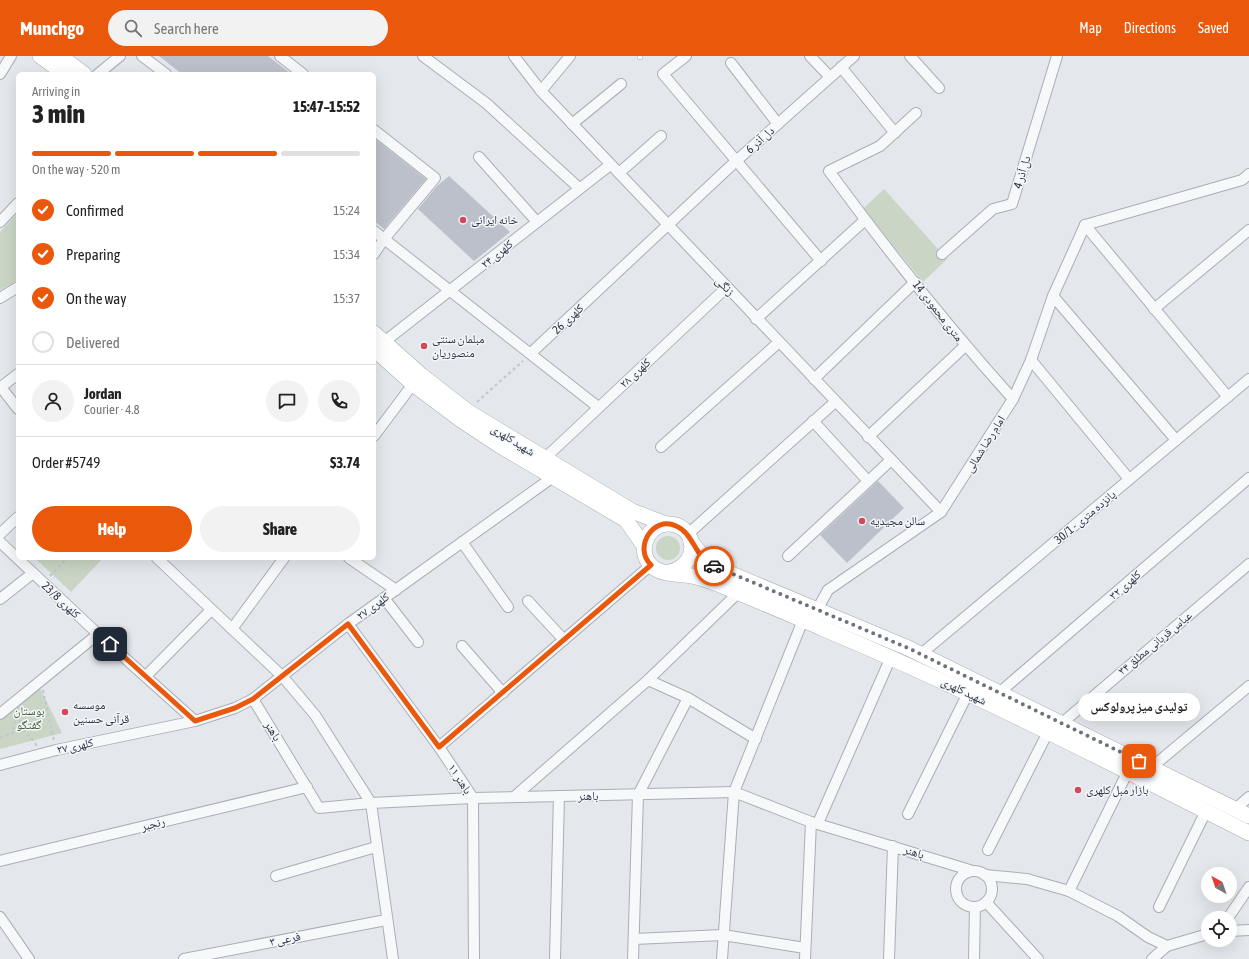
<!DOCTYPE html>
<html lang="en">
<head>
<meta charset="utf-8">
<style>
  :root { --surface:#fff; --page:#f2f2f2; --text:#222; --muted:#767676; --line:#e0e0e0; --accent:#ea580c }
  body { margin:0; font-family:"Asap Condensed","Noto Naskh Arabic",sans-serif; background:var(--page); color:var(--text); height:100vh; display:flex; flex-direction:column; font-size:15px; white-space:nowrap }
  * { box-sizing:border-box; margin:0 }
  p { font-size:13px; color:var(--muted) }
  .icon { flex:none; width:22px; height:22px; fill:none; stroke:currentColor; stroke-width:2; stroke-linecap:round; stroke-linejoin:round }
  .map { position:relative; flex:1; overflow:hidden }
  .drawer { position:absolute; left:16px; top:16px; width:360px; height:488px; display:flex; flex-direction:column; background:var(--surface); border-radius:6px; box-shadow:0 4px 16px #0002 }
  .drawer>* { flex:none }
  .needle { width:26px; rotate:320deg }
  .buttons { position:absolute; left:1201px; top:811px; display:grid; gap:8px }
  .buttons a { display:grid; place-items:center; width:36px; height:36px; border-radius:50%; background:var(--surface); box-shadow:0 4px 16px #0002; font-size:20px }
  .pin { position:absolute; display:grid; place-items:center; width:34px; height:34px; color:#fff; margin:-17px; border-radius:8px; box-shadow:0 2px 6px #0006 }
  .courier { position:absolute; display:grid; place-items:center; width:40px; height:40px; margin:-20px; border:3px solid #ea580c; border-radius:50%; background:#fff; color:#222; box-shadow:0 1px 5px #0007 }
  .bubble { position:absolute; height:28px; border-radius:14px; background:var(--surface); box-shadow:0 4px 16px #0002; font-size:13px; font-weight:800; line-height:28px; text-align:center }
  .headline em { font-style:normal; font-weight:800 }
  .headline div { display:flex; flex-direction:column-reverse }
  .headline { display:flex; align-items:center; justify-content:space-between; height:68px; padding:0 16px }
  h1 { font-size:26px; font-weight:800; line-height:30px }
  .bar { display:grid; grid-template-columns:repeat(4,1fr); gap:6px 4px; align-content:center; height:48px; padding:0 16px }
  .bar i { height:5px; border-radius:3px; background:var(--line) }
  .bar .selected { background:var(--accent) }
  .bar p { grid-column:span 4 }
  .line { display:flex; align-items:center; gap:10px; padding:0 16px; border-top:1px solid var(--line) }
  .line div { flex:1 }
  .round { display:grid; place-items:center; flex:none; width:42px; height:42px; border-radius:21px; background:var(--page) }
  ol { padding:0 16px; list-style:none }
  li { display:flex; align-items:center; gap:12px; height:44px }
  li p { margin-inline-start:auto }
  li .icon { padding:4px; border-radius:50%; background:var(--accent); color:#fff; stroke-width:4 }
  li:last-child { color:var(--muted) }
  li i { width:22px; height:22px; border:2px solid var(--line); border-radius:50% }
  .action { display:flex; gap:8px; margin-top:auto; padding:8px 16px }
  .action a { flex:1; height:46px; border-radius:24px; background:var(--accent); color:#fff; font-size:16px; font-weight:800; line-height:46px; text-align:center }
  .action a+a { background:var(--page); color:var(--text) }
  header { display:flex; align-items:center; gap:24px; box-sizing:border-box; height:56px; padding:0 20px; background:var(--accent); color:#fff }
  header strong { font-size:19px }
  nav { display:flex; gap:22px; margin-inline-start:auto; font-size:14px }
  .search { width:280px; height:36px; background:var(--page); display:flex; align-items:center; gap:10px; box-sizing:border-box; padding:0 14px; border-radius:22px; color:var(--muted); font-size:15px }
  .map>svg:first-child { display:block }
</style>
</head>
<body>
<header>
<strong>Munchgo</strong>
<div class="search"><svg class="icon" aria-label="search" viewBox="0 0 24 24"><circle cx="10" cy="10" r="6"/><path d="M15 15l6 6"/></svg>Search here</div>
<nav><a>Map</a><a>Directions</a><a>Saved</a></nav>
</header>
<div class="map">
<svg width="1249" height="903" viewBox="0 0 1249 903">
  <rect width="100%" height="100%" fill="#e4e7ec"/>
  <!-- green -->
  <g fill="#c9d6c5">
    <polygon points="884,133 947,203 923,226 863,153"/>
    <polygon points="18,157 18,224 0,234 0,176"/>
    <circle cx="668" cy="492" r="12"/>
    <polygon points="35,502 103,502 71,536"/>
    <polygon points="37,626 62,677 0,693 0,658"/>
  </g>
  <!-- building -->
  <g fill="#bbc0ca">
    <polygon points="159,0 268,0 291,18 182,18"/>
    <polygon points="374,82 426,123 384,173 374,165"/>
    <polygon points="449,120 510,176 474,205 418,153 437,130"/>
    <polygon points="878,425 904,452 847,507 820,479"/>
  </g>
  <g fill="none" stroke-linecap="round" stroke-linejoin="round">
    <defs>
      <polyline id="service" points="640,0 640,1"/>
      <g id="minor">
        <polyline points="142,0 166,18"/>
        <polyline points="280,0 303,18"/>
        <polyline points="423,0 486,47 579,132"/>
        <polyline points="514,0 541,35 941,456"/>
        <polyline points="686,0 663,18 821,205"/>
        <polyline points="810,0 830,21"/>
        <polyline points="910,0 939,32"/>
        <polyline points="731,7 778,68"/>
        <polyline points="841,11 895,77"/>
        <polyline points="0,18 11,0"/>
        <polyline points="98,18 120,0"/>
        <polyline points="541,35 570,0"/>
        <path d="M916,57L880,90L829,115C887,194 948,271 1013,343"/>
        <polyline points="572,68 621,28"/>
        <polyline points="374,74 435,122 384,183 374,198"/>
        <polyline points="479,101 537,166"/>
        <polyline points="619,117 661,80"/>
        <polyline points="0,166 18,147"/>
        <polyline points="1085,169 1228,341"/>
        <polyline points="1085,169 1242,124 1249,118"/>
        <polyline points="374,175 598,351"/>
        <polyline points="942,198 993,153 1012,148 1057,0"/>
        <polyline points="1053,240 1176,384"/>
        <polyline points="0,242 18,231"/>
        <polyline points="1154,253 1249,174"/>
        <polyline points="756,263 865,164"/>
        <polyline points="384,286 610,109"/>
        <polyline points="531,297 735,106 854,0"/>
        <polyline points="1031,304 1129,423"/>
        <polyline points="814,323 915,226"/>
        <polyline points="0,330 18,353"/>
        <polyline points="1,331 18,318"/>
        <polyline points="813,365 868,425"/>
        <polyline points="374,380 413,328"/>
        <polyline points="868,381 965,290"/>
        <polyline points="661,391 778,287"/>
        <polyline points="544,403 726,232"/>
        <polyline points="0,478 18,461"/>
        <polyline points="688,478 835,346"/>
        <polyline points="0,486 98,578 195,665"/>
        <polyline points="462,486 508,551"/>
        <polyline points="788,500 891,404"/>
        <polyline points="157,502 283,621 315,659 371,747 393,903"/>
        <polyline points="349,502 396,534"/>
        <polyline points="384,542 418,586"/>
        <polyline points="0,543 33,517"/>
        <polyline points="528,545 564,584"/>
        <polyline points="817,554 828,534 941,456 1013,343 1031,304 1053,240 1085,169"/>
        <polyline points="348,568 439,691 473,742 474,903"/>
        <polyline points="232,573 284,502"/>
        <polyline points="462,590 503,637"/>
        <polyline points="921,598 1249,323"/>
        <polyline points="146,620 211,554"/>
        <polyline points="648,624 688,642 756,683"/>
        <polyline points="1000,636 1249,422"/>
        <polyline points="253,643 319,752 371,747 473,742 734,736 811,766 973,815"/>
        <polyline points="0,658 98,578"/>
        <polyline points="1062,667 1249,508"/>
        <polyline points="439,691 651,509"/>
        <polyline points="0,709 56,694 195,665 235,652 253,643 348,568 553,421"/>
        <polyline points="1152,711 1249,630"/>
        <polyline points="514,741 648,624 738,537"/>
        <polyline points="1235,753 1249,741"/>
        <polyline points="908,758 968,637"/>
        <polyline points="818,767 891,601"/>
        <polyline points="988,794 1048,676"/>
        <polyline points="0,805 307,731"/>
        <circle cx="974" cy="833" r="18"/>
        <polyline points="985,819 1027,823 1069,835 1118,860 1148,881 1167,890 1208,878"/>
        <polyline points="276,820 376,791"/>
        <polyline points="1069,835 1128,715"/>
        <polyline points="986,846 1038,903"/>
        <polyline points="1159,851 1206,755"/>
        <polyline points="0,861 29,903"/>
        <polyline points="1228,862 1249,831"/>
        <polyline points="1230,875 1249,874"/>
        <polyline points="634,883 723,879 805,892"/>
        <polyline points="184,903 386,864"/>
        <polyline points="555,903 559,740"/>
        <polyline points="633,903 638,739 688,642"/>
        <polyline points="722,903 734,736 803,564"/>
        <polyline points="805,903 811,766"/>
        <polyline points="889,903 893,790"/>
        <polyline points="974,903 975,851"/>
        <polyline points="1152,903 1167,890"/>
      </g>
      <g id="secondary">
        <polyline points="40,0 65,18"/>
        <polyline points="60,0 84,18"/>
        <polyline points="374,277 421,319 467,355 632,455 666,468"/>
        <polyline points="374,293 413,328 461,364 502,391 626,464 644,490"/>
        <polyline points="691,486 710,509 908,592 1249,760"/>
        <path d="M670,516C703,507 696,466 666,468C645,470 636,499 654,512C664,519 681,518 692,520C711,524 727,532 744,539C771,550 798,562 824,573C969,634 1109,706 1249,777"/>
      </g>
    </defs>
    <!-- service casing -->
    <use href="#service" stroke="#a9aeb7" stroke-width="6"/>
    <!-- minor casing -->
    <use href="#minor" stroke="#a9aeb7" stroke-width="12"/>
    <!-- secondary casing -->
    <use href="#secondary" stroke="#a9aeb7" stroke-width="16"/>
    <!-- path -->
    <g stroke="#c2c5cb" stroke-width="2" stroke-dasharray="3 3" stroke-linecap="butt">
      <polyline points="477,346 523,305"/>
      <polyline points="50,520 67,502"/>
      <polyline points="43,634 54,685"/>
      <polyline points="24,673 20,676 16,675 13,672 14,667 17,665 22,665 25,669 24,673 37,690"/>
      <polyline points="0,682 16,675"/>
    </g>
    <!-- service -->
    <use href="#service" stroke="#f7f8fa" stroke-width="5"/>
    <!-- minor -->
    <use href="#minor" stroke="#f7f8fa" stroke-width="10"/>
    <!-- secondary -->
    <use href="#secondary" stroke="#fff" stroke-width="15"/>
  </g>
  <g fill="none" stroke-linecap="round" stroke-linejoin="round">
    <!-- done -->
    <polyline stroke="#6c737f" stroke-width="4" stroke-dasharray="0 7.2" points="714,510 908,592 1139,705"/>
    <!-- route -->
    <path stroke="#ea580c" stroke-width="5" d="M110,588L195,665L235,652L253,643L348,568L439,691L651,509C633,492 653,459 676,470C694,477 695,503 714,510"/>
  </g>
  <!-- markers -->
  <g fill="#d1495b" stroke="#f4f6f9" stroke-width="1.5">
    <circle cx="463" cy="164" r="4"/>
    <circle cx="424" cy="290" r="4"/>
    <circle cx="862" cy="465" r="4"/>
    <circle cx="65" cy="656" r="4"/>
    <circle cx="1078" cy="734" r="4"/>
  </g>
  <g text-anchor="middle" stroke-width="3" stroke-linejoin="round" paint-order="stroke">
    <!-- street labels -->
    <g font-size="12" fill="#2b3445" stroke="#f4f6f9">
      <text transform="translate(760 84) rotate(-42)" y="4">دل آذر 6</text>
      <text transform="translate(1022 116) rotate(-73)" y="4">دل آذر 4</text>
      <text transform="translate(497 198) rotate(-39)" y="4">کلهری ۲۴</text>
      <text transform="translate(725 230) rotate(46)" y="4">زنگی</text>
      <text transform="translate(938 255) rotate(52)" y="4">14 متری محمودی</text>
      <text transform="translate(568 263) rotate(-43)" y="4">کلهری 26</text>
      <text transform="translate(635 317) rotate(-43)" y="4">کلهری ۲۸</text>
      <text transform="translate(513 384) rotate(32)" y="4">شهید کلهری</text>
      <text transform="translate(985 388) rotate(-58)" y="4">امام رضا شمالی</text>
      <text transform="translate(1085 461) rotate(-40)" y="4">30/1 - پانزده متری</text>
      <text transform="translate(1125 529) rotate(-41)" y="4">کلهری ۳۲</text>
      <text transform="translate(61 544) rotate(43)" y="4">کلهری 23/8</text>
      <text transform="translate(373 550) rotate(-36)" y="4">کلهری ۲۷</text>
      <text transform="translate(1155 587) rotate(-40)" y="4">عباس قربانی مطلق ۳۴</text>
      <text transform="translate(964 635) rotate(26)" y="4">شهید کلهری</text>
      <text transform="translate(273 675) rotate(59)" y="4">باهنر</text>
      <text transform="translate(75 690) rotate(-12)" y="4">کلهری ۲۷</text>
      <text transform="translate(460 723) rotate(57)" y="4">باهنر ۱۱</text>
      <text transform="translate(588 740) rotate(-1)" y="4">باهنر</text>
      <text transform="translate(153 768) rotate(-14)" y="4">رنجبر</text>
      <text transform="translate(914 796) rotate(17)" y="4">باهنر</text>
      <text transform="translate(285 883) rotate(-11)" y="4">فرعی ۳</text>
    </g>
    <!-- poi labels -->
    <g font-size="12" fill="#2b3445" stroke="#f4f6f9" text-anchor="start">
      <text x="471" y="168">خانه ایرانی</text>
      <text x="432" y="287">مبلمان سنتی<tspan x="432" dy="14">منصوریان</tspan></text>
      <text x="870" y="469">سالن مجیدیه</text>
      <text x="73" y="653">موسسه<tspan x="73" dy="14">قرآنی حسنین</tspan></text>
      <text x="1086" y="738">بازار مبل کلهری</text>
    </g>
    <!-- park labels -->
    <g font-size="12" fill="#3f6138" stroke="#f4f6f9">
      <text x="29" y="659">بوستان<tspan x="29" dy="14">گفتگو</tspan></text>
    </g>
  </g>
</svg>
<div class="buttons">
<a><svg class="needle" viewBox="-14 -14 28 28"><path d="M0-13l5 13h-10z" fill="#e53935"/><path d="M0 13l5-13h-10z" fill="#767676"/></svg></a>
<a><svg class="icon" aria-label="locate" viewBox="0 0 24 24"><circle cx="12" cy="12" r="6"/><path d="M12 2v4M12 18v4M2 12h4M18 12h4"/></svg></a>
</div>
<div class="pin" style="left:1139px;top:705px;background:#ea580c"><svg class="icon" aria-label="bag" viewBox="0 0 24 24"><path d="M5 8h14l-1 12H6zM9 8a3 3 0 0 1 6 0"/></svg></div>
<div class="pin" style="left:110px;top:588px;background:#1f2937"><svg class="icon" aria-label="home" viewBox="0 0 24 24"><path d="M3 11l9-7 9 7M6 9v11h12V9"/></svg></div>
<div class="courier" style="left:714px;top:510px"><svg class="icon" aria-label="car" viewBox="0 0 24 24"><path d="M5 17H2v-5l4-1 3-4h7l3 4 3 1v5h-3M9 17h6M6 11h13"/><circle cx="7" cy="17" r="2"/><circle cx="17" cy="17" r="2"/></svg></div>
<div class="bubble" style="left:1078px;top:637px;width:122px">تولیدی میز پرولوکس</div>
<section class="drawer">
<div class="headline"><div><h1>3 min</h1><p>Arriving in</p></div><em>15:47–15:52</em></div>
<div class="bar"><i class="selected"></i><i class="selected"></i><i class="selected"></i><i></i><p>On the way · 520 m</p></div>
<ol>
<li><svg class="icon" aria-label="check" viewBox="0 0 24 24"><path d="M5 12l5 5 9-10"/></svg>Confirmed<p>15:24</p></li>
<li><svg class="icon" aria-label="check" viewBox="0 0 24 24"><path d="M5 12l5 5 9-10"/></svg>Preparing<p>15:34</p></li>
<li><svg class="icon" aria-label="check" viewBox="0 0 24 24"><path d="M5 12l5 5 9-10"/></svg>On the way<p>15:37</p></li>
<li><i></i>Delivered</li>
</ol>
<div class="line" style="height:72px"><a class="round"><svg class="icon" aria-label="person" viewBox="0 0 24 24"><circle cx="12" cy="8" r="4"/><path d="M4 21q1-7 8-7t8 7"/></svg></a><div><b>Jordan</b><p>Courier · 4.8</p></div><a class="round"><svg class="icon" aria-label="chat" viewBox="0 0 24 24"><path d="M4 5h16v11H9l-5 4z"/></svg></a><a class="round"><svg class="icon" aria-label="phone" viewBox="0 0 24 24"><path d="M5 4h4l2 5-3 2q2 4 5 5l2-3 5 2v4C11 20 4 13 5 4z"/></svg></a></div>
<div class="line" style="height:52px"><div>Order #5749</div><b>$3.74</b></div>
<div class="action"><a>Help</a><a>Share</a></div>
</section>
</div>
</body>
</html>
